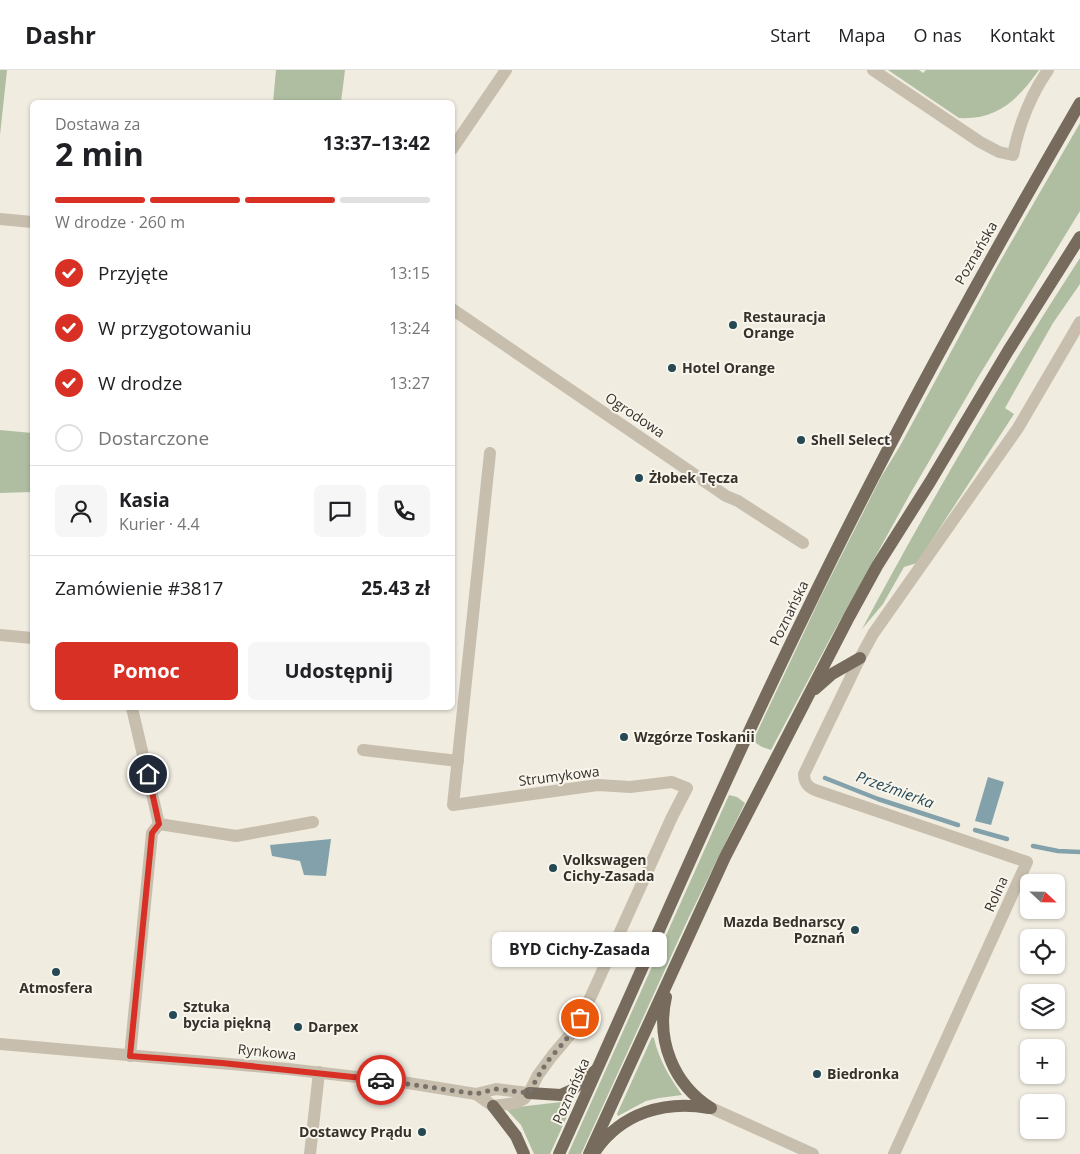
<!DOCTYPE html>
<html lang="pl">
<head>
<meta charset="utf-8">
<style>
  :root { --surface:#fff; --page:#f6f6f6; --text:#202124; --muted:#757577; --line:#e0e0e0; --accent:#d93025 }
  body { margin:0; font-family:"Open Sans",sans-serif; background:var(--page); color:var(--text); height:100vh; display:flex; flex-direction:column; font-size:19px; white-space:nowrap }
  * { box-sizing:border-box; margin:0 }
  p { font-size:16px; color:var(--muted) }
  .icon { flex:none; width:28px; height:28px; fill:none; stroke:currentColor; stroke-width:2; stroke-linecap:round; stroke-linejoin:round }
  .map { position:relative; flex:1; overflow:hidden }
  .panel { position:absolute; left:30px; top:30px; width:425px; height:610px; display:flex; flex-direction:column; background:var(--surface); border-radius:8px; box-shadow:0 1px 4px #0004 }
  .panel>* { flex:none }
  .needle { width:32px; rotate:112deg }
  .buttons { position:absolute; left:1020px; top:804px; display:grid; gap:10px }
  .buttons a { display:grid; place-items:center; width:45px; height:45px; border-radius:8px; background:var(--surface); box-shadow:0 1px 4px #0004; font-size:25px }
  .pin { position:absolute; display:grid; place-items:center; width:42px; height:42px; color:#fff; margin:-21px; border:2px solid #fff; border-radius:50%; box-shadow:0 1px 5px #0007 }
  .courier { position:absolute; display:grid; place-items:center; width:50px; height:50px; margin:-25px; border:4px solid #d93025; border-radius:50%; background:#fff; color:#222; box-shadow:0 1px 6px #0007 }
  .bubble { position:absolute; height:35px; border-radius:8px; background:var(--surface); box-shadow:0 1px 4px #0004; font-size:16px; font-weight:700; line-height:35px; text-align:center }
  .overview em { font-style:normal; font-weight:700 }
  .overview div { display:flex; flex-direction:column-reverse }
  .overview { display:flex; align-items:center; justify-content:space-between; height:85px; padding:0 25px }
  h1 { font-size:32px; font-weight:700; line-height:38px }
  .bar { display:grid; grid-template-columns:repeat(4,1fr); gap:8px 5px; align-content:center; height:60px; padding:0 25px }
  .bar i { height:6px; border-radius:4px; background:var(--line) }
  .bar .selected { background:var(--accent) }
  .bar p { grid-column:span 4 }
  .line { display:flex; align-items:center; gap:12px; padding:0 25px; border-top:1px solid var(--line) }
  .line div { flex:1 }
  .round { display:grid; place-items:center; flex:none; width:52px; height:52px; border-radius:8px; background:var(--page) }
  ol { padding:0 25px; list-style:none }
  li { display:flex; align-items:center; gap:15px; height:55px }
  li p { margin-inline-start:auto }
  li .icon { padding:5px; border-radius:50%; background:var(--accent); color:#fff; stroke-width:4 }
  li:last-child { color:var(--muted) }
  li i { width:28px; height:28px; border:2px solid var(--line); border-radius:50% }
  .cta { display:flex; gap:10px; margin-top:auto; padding:10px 25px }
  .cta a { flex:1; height:58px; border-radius:8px; background:var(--accent); color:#fff; font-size:20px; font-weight:700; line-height:58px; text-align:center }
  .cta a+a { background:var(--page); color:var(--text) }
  header { display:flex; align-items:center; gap:30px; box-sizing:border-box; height:70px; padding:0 25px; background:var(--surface); border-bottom:1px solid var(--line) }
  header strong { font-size:24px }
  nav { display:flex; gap:28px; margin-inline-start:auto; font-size:18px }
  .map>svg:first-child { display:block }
</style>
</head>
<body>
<header>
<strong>Dashr</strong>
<nav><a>Start</a><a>Mapa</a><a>O nas</a><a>Kontakt</a></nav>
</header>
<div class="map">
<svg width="1080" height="1084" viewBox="0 0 1080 1084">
  <rect width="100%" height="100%" fill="#f0ece0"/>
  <!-- green -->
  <g fill="#afbea1">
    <polygon points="0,0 7,0 0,65"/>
    <polygon points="276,0 345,0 341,32 273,32"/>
    <path d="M888,0H919L923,3L926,0H1039C1018,29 998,50 959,48Z"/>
    <polygon points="1080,53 1080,141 977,309 910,424 831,567 771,680 762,677 753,671 822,524 881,407 900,376 998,195"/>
    <path d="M1080,188V214L1053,253L1005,338L1014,344L917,493L904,497L883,534L862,559C930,432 1002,308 1080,188Z"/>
    <polygon points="0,360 32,363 32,422 0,423"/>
    <polygon points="729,725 737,727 745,733 688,849 581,1084 568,1084"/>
    <path d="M652,967L654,968C659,990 669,1006 682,1025L659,1028L646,1031L618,1046L617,1044Z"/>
    <polygon points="570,1031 573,1033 550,1084 534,1084 521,1055 507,1040 509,1038"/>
  </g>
  <!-- water -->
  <g fill="#82a1ab">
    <polygon points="988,707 1004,712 991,755 975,751"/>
    <polygon points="331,769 326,806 304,805 300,791 272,786 270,775"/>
  </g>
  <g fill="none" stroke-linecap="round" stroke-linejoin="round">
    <!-- stream -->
    <g stroke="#82a1ab" stroke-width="4.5">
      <polyline points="825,708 878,729 958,755"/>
      <polyline points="975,760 1007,769"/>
      <polyline points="1033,776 1058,781 1080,782"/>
    </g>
    <!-- minor -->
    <g stroke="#c8bead" stroke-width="12">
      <path d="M873,0L980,72L999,82L1013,85C1019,55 1030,26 1048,0"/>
      <polyline points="452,79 506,0"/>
      <polyline points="0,149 32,152"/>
      <polyline points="452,239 726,426 738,431 803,473"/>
      <polyline points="0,565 32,568"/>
      <polyline points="132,638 159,754"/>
      <polyline points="363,680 458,691"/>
      <polyline points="159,754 236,766 313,752"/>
      <polyline points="0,974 288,999 408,1013 476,1024 496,1019 529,1023"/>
      <polyline points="130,986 152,763 159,754"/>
      <polyline points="476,1024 493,1036 515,1033 524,1029 529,1023 538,1005 552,986 574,960 592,924 672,747 687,718 672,712 630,717 598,715 453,735 490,383"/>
      <polyline points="711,1038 813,1084"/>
      <polyline points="310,1084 319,1002"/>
      <path d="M894,1084L1027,792L815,720C808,717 804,713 804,704L860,588L873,564L1018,358L1080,252"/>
    </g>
    <!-- major -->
    <g stroke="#776b5d" stroke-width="12">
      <polyline points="815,619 832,604 860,588"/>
      <path d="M666,927C656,970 673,1014 711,1038"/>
      <polyline points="529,1023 561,1025 572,1020 596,1000"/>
      <polyline points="493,1036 516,1066 524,1084"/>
      <path d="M596,1080C622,1043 665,1030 709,1038"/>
      <path d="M559,1084C641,903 719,720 806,542C890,368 983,200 1080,33"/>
      <polyline points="589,1084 725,787 849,547 877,496 930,412 1008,281 1080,167"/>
    </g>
  </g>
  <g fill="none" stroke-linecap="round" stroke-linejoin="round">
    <!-- done -->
    <path stroke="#78726a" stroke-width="5" stroke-dasharray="0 9" d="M381,1010L476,1024L496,1019L529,1023C536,1010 542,998 552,986C563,973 573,963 580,948"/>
    <!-- route -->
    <polyline stroke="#d93025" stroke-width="6" points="148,704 159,754 152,763 130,986 222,993 381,1010"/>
  </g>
  <!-- markers -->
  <g fill="#244854" stroke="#f8f5ec" stroke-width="2">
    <circle cx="733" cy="255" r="5"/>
    <circle cx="672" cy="298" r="5"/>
    <circle cx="801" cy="370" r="5"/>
    <circle cx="639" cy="408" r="5"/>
    <circle cx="624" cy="667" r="5"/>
    <circle cx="553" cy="798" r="5"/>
    <circle cx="855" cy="860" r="5"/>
    <circle cx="56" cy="902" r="5"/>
    <circle cx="173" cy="945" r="5"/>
    <circle cx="298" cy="957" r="5"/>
    <circle cx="817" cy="1004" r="5"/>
    <circle cx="422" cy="1062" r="5"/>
  </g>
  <g text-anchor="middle" stroke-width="4" stroke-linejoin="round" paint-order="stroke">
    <!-- street labels -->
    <g font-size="14" fill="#37312b" stroke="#f8f5ec">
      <text transform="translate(976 183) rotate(-60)" y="5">Poznańska</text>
      <text transform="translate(635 345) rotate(34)" y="5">Ogrodowa</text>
      <text transform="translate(789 543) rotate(-64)" y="5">Poznańska</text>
      <text transform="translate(559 706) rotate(-7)" y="5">Strumykowa</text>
      <text transform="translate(996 824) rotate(-66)" y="5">Rolna</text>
      <text transform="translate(267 982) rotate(6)" y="5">Rynkowa</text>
      <text transform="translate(571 1021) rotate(-66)" y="5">Poznańska</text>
    </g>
    <!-- poi labels -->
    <g font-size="14" font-weight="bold" fill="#37312b" stroke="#f8f5ec" text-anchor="start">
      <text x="743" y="252">Restauracja<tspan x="743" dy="16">Orange</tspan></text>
      <text x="682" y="303">Hotel Orange</text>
      <text x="811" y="375">Shell Select</text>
      <text x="649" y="413">Żłobek Tęcza</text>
      <text x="634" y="672">Wzgórze Toskanii</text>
      <text x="563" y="795">Volkswagen<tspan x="563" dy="16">Cichy-Zasada</tspan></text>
      <text x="845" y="857" text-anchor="end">Mazda Bednarscy<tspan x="845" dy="16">Poznań</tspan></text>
      <text x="56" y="923" text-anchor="middle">Atmosfera</text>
      <text x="183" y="942">Sztuka<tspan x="183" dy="16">bycia piękną</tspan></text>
      <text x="308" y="962">Darpex</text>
      <text x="827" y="1009">Biedronka</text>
      <text x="412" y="1067" text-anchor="end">Dostawcy Prądu</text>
    </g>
    <!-- water labels -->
    <g font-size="15" font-style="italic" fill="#244854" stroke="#f8f5ec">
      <text transform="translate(895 720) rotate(20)" y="5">Przeźmierka</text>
    </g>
  </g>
</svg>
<div class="buttons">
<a><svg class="needle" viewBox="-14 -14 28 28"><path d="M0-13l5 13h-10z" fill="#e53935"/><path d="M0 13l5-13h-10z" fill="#757577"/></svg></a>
<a><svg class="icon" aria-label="locate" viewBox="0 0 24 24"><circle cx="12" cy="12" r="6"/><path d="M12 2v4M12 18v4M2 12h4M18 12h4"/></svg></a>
<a><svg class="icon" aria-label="layers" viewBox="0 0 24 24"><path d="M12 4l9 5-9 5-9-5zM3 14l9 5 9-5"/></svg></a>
<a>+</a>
<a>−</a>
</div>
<div class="pin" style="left:580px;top:948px;background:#ea580c"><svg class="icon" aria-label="bag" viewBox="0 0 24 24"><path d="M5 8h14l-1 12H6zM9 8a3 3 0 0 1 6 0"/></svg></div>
<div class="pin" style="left:148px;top:704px;background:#1f2937"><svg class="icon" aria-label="home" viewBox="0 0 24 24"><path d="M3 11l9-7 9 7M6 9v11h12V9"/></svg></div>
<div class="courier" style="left:381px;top:1010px"><svg class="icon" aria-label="car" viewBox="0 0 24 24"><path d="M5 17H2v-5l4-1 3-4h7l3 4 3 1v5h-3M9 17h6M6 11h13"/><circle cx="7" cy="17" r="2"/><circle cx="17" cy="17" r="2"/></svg></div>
<div class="bubble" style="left:492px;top:862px;width:175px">BYD Cichy-Zasada</div>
<section class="panel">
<div class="overview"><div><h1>2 min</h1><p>Dostawa za</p></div><em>13:37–13:42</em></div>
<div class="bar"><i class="selected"></i><i class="selected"></i><i class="selected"></i><i></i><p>W drodze · 260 m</p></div>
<ol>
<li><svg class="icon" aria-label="check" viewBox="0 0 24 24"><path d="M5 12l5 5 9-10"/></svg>Przyjęte<p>13:15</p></li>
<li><svg class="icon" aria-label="check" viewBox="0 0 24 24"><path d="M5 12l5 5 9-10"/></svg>W przygotowaniu<p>13:24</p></li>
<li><svg class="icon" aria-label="check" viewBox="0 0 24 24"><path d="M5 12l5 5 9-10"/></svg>W drodze<p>13:27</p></li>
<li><i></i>Dostarczone</li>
</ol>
<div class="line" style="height:90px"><a class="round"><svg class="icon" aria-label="person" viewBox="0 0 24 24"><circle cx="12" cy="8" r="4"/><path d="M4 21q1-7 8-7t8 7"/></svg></a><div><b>Kasia</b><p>Kurier · 4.4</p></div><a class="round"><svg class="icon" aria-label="chat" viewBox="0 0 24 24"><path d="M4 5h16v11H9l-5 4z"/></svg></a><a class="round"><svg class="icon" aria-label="phone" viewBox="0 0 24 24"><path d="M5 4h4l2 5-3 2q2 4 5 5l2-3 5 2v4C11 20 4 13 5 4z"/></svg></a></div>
<div class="line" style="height:65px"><div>Zamówienie #3817</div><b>25.43 zł</b></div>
<div class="cta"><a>Pomoc</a><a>Udostępnij</a></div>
</section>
</div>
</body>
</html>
